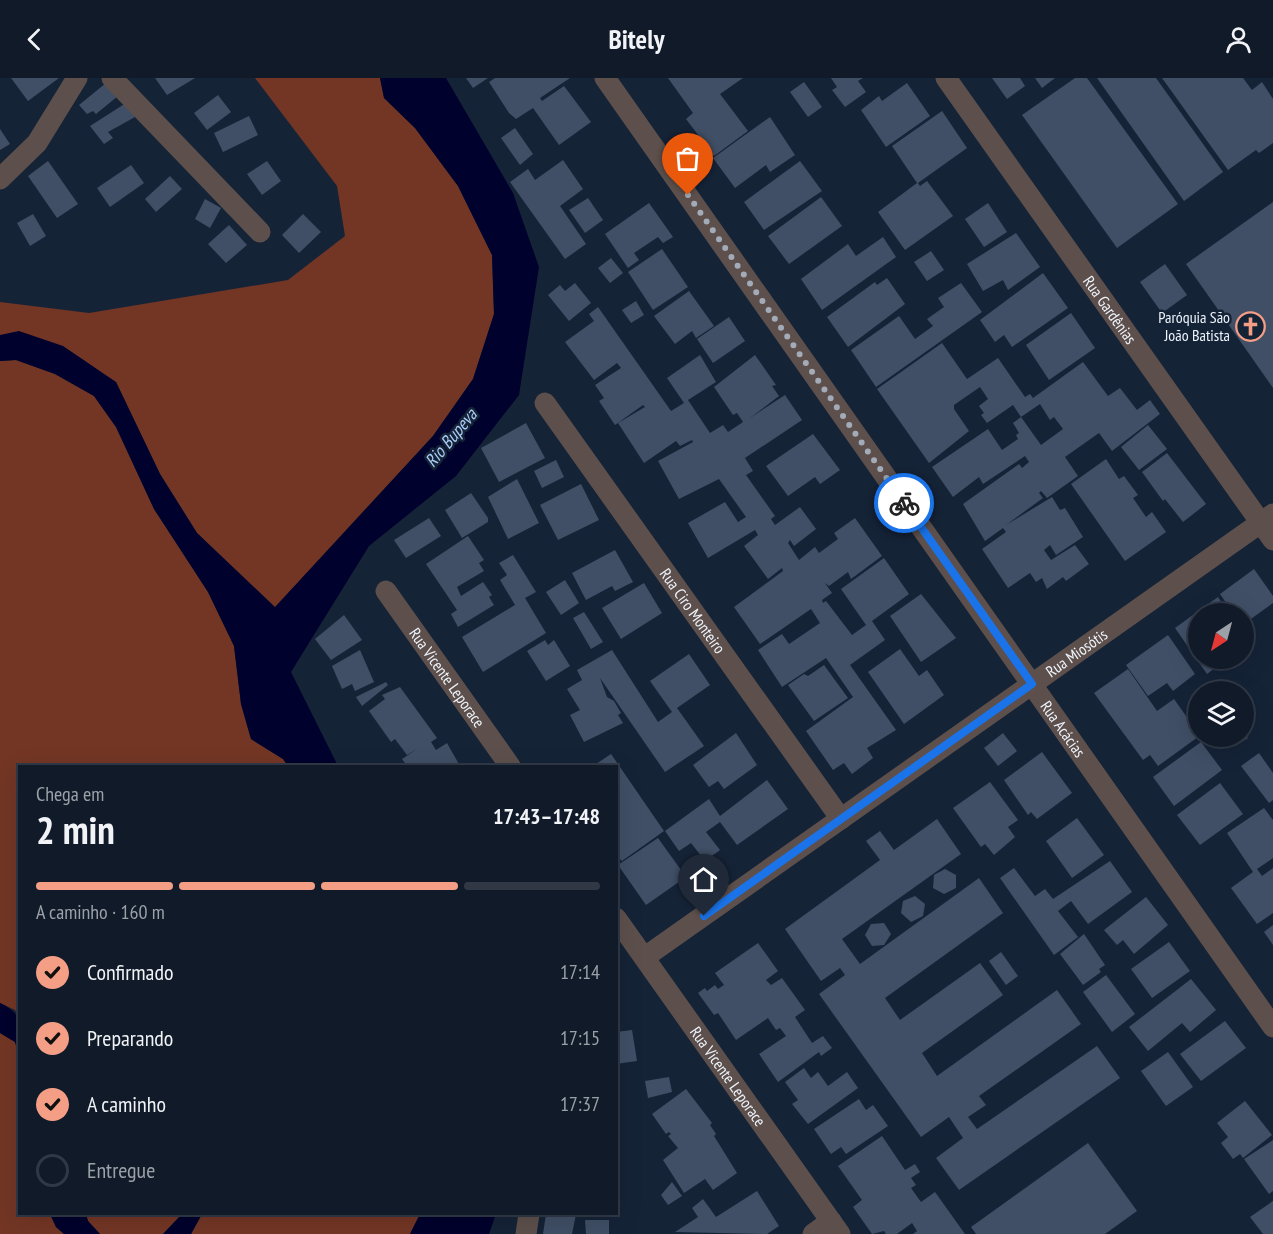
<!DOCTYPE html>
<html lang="pt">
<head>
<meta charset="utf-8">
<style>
  :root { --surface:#101a29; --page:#1e2735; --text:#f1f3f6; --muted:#9ca1a8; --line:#303846; --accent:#f49e86 }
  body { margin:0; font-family:"PT Sans Narrow",sans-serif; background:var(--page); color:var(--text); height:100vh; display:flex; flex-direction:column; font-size:22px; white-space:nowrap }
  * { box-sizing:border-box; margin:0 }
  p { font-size:20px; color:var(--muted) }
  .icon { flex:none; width:33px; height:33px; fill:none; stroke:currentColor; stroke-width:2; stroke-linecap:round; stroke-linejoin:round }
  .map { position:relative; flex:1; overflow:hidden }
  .details { position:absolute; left:18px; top:687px; width:600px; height:450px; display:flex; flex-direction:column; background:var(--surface); border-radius:0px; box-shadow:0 6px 24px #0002,0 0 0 2px var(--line) }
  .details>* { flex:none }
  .needle { width:39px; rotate:216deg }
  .fabs { position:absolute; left:1188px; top:525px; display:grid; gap:12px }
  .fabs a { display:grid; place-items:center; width:66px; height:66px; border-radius:50%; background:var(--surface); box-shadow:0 6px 24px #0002,0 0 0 2px var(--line); font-size:30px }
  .pin { position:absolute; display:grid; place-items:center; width:51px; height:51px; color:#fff; margin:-62px -26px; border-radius:50% 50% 50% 0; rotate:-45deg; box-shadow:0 0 6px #0007 }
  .pin .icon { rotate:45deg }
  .courier { position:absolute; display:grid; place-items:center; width:60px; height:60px; margin:-30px; border:4px solid #1a73e8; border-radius:50%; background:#fff; color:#222; box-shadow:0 2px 8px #0007 }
  .head em { font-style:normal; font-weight:800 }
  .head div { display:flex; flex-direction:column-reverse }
  .head { display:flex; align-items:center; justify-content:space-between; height:102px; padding:0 18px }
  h1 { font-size:39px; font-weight:800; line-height:45px }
  .bar { display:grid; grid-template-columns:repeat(4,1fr); gap:9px 6px; align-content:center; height:72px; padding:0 18px }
  .bar i { height:8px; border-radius:4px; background:var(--line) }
  .bar .current { background:var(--accent) }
  .bar p { grid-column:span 4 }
  ol { padding:0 18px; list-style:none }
  li { display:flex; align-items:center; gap:18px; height:66px }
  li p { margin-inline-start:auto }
  li .icon { padding:6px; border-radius:50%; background:var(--accent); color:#111; stroke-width:4 }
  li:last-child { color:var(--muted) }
  li i { width:33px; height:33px; border:3px solid var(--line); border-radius:50% }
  header { display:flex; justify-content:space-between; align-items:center; height:78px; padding:0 18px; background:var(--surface); font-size:27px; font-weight:800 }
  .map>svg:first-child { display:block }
</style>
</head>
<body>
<header><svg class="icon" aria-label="back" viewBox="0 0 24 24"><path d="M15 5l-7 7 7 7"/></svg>Bitely<svg class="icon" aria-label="person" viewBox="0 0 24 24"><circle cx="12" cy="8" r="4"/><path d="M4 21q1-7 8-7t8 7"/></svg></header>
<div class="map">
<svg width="1273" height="1156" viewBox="0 0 1273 1156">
  <rect width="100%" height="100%" fill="#152337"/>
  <!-- green -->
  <g fill="#733625">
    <polygon points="255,0 380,0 384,20 415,50 458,108 492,177 494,236 473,301 433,358 275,530 197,455 160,396 116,304 0,257 0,224 89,235 288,202 345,158 337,108"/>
    <polygon points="16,282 55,296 94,318 116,349 154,431 208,514 234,568 241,626 251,661 283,681 288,688 20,688 19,939 15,932 0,925 0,283"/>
    <polygon points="0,955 15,964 19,977 20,1136 50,1136 56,1149 64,1156 0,1156"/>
    <polygon points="86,1136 182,1136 163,1156 100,1156 88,1143"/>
    <polygon points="202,1136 420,1136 410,1156 191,1156"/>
  </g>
  <!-- water -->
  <g fill="#00022d">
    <polygon points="380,0 446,0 513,115 539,189 519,317 456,398 369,468 291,594 338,688 288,688 283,681 251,661 241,626 234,568 208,514 154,431 116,349 94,318 55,296 16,282 0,283 0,257 19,253 63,268 116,304 160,396 197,455 275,529 433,358 473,301 494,236 492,177 458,108 415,50 384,20"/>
    <path d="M0,925C27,938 20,951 19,977L15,964L0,955Z"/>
    <polygon points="50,1136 86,1136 88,1143 100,1156 64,1156 56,1149"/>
    <polygon points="182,1136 202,1136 191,1156 163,1156"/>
    <polygon points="420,1136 496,1136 489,1156 410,1156"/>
  </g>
  <!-- building -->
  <g fill="#404f66">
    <polygon points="11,0 59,0 28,23"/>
    <polygon points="155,0 195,0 167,17"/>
    <polygon points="466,0 488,0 473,10"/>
    <polygon points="495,0 570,0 540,20 542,23 564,8 591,44 559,67 533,30 516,41 509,35 489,4"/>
    <polygon points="668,0 743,0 720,16 748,53 714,78 686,41 693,35"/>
    <polygon points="831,0 863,0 858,3 866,14 845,29 832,12 837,9"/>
    <polygon points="992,0 1020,0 1025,8 1007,21"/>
    <polygon points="1035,0 1055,0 1042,10"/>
    <polygon points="1075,0 1087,0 1178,126 1117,170 1022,37"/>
    <polygon points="1097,0 1156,0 1223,94 1184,123"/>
    <polygon points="1162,0 1243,0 1252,12 1262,4 1273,21 1273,65 1259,75 1256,72 1228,92"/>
    <polygon points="804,4 822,29 808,39 790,14"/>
    <polygon points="106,5 118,18 96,36 93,33 87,36 79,27"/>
    <polygon points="907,5 930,38 886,69 861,32 879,18 882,23"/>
    <polygon points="218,17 231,34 207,52 194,35"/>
    <polygon points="126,25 135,39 108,54 113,60 104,66 90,48"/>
    <polygon points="942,33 967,70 918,105 920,108 927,103 953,138 905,172 878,134 917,105 892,68"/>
    <polygon points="249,38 258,57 223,74 214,55"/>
    <polygon points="770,39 795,77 770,94 766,87 735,110 713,80"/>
    <polygon points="515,50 533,76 520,87 501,60"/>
    <polygon points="0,51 10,66 0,72"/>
    <polygon points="563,82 583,111 560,128 586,166 565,181 510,104 528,91 535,102"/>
    <polygon points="48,83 78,126 57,140 28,98"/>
    <polygon points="267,83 281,103 262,117 247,96"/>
    <polygon points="800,83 822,113 764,152 744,124"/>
    <polygon points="131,87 144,105 110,129 97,110"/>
    <polygon points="170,98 182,111 156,134 145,121"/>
    <polygon points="821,119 842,148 789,186 768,158"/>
    <polygon points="588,120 603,142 585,155 569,132"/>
    <polygon points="205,121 221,130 210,150 195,141"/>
    <polygon points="1273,124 1273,310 1186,186"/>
    <polygon points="649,125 673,159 663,165 658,159 634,175 639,182 628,190 605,156"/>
    <polygon points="988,125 1007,154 984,169 965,141"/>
    <polygon points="33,136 46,158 30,168 17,145"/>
    <polygon points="303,136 321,154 299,175 282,157"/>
    <polygon points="229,147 247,167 226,185 208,166"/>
    <polygon points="1016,155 1040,189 1008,212 1003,202 983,213 967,186"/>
    <polygon points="883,159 896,179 822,232 801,201 848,166 856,178"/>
    <polygon points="662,171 688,209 653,232 628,194"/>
    <polygon points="931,173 944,192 927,203 914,184"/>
    <polygon points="611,180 623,195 610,205 598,190"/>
    <polygon points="1165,186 1187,217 1162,235 1140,204"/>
    <polygon points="1043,195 1068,230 1012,269 1004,257 995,264 980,242"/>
    <polygon points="887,200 905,226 848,269 827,239 875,204 877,207"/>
    <polygon points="575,205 591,225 569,243 548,217 560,207 565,213"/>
    <polygon points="961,205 982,234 876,309 851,272 899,238 915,261 933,248 927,241 944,229 938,220"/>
    <polygon points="689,213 714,248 696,260 692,253 675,266 654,238"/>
    <polygon points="636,223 644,237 631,245 622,232"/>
    <polygon points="598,229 671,333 684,325 667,300 700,277 716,304 688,322 710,355 723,347 728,354 743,344 737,335 733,337 714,309 755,277 776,307 772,308 779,318 750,340 785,317 802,342 745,380 753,393 746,397 775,438 771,441 775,447 800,429 816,451 794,468 790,462 788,465 799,482 815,469 819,475 838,461 834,455 855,440 882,478 851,501 848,494 829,508 825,505 832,515 822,522 823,525 826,523 852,557 866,547 841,511 884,480 909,516 872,543 885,562 850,587 896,652 867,670 873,680 852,696 844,685 833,692 806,653 853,619 826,580 782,609 758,572 782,556 789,566 820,545 811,531 760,566 734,529 783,493 782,490 768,501 744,468 758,457 755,452 708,480 688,445 725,424 738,444 746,439 719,401 679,421 658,383 693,364 692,362 680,368 676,363 644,385 618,345 645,329 643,327 615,347 599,323 604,320 595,307 621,290 617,285 594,302 565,264 594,243 589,236"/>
    <polygon points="1071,235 1095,270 1049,302 1026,267"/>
    <polygon points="729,239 745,263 713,285 697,261"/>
    <polygon points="942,265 967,301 998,280 1025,319 1030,316 1033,320 1083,284 1108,318 1120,310 1137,332 1150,322 1160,336 1112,373 1099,355 1065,379 1078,398 1047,420 1041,413 1039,415 1043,420 1006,447 1052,419 1060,432 1065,430 1083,459 1056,477 1050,467 1044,472 1051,482 1075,467 1089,486 1066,503 1063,499 1047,511 1042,500 1036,504 1030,495 1008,510 982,471 1006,454 1003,450 985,463 963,426 1019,386 1022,390 1029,384 1025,378 983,406 979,399 953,419 932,389 988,351 1002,372 1018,361 1016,357 1019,355 1013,345 1021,339 1041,367 1063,351 1054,339 1050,342 1040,326 1021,339 1013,327 987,345 981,337 984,335 979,328 988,321 980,309 954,327 954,331 969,353 929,385 877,311"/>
    <polygon points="526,345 545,380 499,404 481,370"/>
    <polygon points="1148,347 1167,371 1139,392 1121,369"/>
    <polygon points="813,356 840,392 820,406 815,399 788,418 766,388"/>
    <polygon points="1167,375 1206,426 1183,444 1165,421 1163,423 1142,394"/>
    <polygon points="1106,381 1119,401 1124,398 1138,417 1133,420 1146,439 1152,434 1166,454 1125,483 1071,406"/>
    <polygon points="556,382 564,399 542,410 534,393"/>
    <polygon points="517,401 539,445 508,461 488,419"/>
    <polygon points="581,406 599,442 558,462 540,427"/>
    <polygon points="471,415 488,440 488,444 462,460 445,432"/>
    <polygon points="429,440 441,458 406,480 394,462"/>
    <polygon points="468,458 484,482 479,485 484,493 457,509 461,518 483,504 492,517 489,519 494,527 458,549 451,536 457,532 426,486"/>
    <polygon points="615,472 633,504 615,513 612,508 586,522 572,495"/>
    <polygon points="513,477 536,514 525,520 546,555 483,594 462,559 515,527 500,502 507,497 499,485"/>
    <polygon points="1254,491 1273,518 1273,525 1244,546 1244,536 1234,536 1220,516"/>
    <polygon points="565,502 579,525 561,537 546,514"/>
    <polygon points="644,505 662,535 621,561 602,530"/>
    <polygon points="921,516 956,560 921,584 890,538"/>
    <polygon points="1218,519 1229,536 1198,536 1198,580 1228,580 1207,596 1175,550"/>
    <polygon points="584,534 603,564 591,571 573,540"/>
    <polygon points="344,537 362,562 331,582 315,561"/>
    <polygon points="1168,557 1195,596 1173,613 1167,605 1148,618 1126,587"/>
    <polygon points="545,562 548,567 554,562 570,588 546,603 527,573"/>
    <polygon points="900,571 919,598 927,592 944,617 904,646 868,594"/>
    <polygon points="360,572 374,604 355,613 352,606 342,611 332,588"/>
    <polygon points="612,572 658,644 672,634 650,603 689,576 710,607 677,630 704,668 665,694 600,600 607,619 614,623 621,635 618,637 623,645 584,664 570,637 580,632 567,611 582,602 577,592"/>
    <polygon points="824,587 848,620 814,643 788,607 804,596 808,598"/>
    <polygon points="1128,591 1157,633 1174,621 1198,655 1198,659 1158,688 1150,677 1143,682 1094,615"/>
    <polygon points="386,604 388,607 362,628 356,619"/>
    <polygon points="400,609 437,660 431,664 436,672 447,665 460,688 407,688 402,681 417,671 407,677 395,661 391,664 369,633 385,621 382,617"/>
    <polygon points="1244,654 1248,660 1235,668 1228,658 1244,658"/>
    <polygon points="736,655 757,687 724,711 718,703 709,709 693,687"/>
    <polygon points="1003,655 1017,673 998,688 984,670"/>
    <polygon points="1201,664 1222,692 1174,728 1153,699"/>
    <polygon points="1042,674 1072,715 1037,741 1031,734 1028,737 1004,702"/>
    <polygon points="1259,675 1273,695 1273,722 1269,725 1241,688"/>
    <polygon points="611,676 664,753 622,783 616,777 616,688 593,688"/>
    <polygon points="767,702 788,731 737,767 720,744 706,754 720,772 705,783 691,765 679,773 665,753 709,721 720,738"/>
    <polygon points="990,704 1018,742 1008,749 1015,759 994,777 985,766 981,769 953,730"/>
    <polygon points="1220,705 1243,736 1200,767 1177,737"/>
    <polygon points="1264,730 1273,742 1273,780 1257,791 1262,798 1273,790 1273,835 1257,846 1231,810 1253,794 1227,755"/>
    <polygon points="1077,740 1104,777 1072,800 1046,763"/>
    <polygon points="937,741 961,776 842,861 860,886 979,800 1003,835 885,920 900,942 980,885 1003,917 922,975 937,998 1057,912 1081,946 979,1018 986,1027 968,1039 977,1051 1097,968 1120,1000 959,1112 936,1080 963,1060 949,1039 921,1059 819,916 845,897 840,890 821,903 785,851 880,782 866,763 880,753 894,772"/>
    <polygon points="658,760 686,799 646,827 618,787"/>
    <polygon points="1110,783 1132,814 1088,846 1071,823 1058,833 1078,859 1054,877 1000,800 1014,790 1035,818 1045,811 1053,821"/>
    <polygon points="945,791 956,797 956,810 944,816 933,810 934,797"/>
    <polygon points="915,818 925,826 923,838 911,844 901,835 903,823"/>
    <polygon points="1146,819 1168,847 1134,876 1123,862 1117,867 1104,852"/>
    <polygon points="884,845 891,856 884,867 872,868 865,857 871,846"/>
    <polygon points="1273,847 1273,867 1264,854"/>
    <polygon points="1084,856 1105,887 1099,891 1101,894 1083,907 1060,876"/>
    <polygon points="1169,864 1190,893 1152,920 1131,891"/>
    <polygon points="758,865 778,893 766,902 771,907 782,900 805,932 795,939 812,965 823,958 832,970 821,978 819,974 778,1004 759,976 786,958 780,950 776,952 768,940 736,962 718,935 714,937 698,915 705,910 707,913 715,907 718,911 724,907 715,895"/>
    <polygon points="1001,874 1018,898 1006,907 989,883"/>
    <polygon points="1106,897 1135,936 1112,954 1083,914"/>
    <polygon points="1191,901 1216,932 1190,954 1182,945 1148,973 1129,949"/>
    <polygon points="1225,943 1246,970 1201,1003 1180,976"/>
    <polygon points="632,952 637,983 616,986 616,954"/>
    <polygon points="1168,974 1193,1009 1166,1028 1141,993"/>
    <polygon points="804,990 811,1000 818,994 828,1008 847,994 858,1010 808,1046 792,1026 798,1022 785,1004"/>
    <polygon points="669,999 672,1014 648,1020 645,1003"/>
    <polygon points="686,1011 712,1045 710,1047 716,1056 714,1058 737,1095 713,1112 705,1101 684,1115 663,1082 678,1070 668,1058 671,1056 669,1054 666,1056 652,1036"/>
    <polygon points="859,1021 866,1032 873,1027 888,1048 846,1076 841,1069 831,1076 814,1051"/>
    <polygon points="1245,1023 1272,1057 1243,1080 1240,1076 1233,1081 1221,1065 1228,1059 1217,1045"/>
    <polygon points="882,1058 905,1092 915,1086 920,1094 911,1100 916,1107 911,1110 921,1124 935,1114 965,1156 913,1156 917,1153 912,1145 897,1156 886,1156 884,1153 872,1156 853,1129 862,1122 838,1088"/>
    <polygon points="1273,1062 1273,1113 1269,1116 1244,1081"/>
    <polygon points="1088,1065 1137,1133 1105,1156 976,1156 971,1149"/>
    <polygon points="672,1104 682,1118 668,1127 661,1117"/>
    <polygon points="757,1113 779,1148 767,1156 675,1154 698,1139 692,1130 703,1121 716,1139"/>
    <polygon points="1273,1123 1273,1156 1263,1156 1250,1139"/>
    <polygon points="546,1136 576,1136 572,1156 543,1156"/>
    <polygon points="585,1142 609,1142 609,1156 586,1156"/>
  </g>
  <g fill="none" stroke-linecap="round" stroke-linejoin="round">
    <!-- minor -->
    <g stroke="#5d504c" stroke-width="21">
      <polyline points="112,0 260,154"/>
      <path id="s1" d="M605,0L1273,949"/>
      <path id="s2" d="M946,0L1273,462"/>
      <polyline points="0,101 37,65 77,0"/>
      <path id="s3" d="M545,325L841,741"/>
      <path id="s4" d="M386,513L510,688"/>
      <path id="s5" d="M616,840L840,1156"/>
      <path id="s6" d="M645,879L1273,436"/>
      <polyline points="526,1156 529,1136"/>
      <polyline points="813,1156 831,1143"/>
    </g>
  </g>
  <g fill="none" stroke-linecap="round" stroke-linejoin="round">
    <!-- done -->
    <polyline stroke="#a2abb7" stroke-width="6" stroke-dasharray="0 10.8" points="688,117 904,425"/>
    <!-- route -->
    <polyline stroke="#1a73e8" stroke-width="8" points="704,838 1032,606 904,425"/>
  </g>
  <!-- icons -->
  <defs>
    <symbol id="church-ring" viewBox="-11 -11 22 22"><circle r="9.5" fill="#152337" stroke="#f49e86" stroke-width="1.5"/><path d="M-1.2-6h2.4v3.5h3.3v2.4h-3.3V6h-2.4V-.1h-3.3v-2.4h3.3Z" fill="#f49e86"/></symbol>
  </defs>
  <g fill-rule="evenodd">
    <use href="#church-ring" x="1234" y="232" width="33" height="33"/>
  </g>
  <g text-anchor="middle" stroke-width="5" stroke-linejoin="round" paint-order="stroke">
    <!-- street labels -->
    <g font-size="16" fill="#eef4fc" stroke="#152337">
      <text dy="6" stroke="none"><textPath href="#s2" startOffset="284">Rua Gardênias</textPath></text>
      <text dy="6" stroke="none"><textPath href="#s3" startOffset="255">Rua Ciro Monteiro</textPath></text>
      <text dy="6" stroke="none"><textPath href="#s6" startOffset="528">Rua Miosótis</textPath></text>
      <text dy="6" stroke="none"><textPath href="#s4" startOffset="106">Rua Vicente Leporace</textPath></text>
      <text dy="6" stroke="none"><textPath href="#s1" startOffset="796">Rua Acácias</textPath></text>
      <text dy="6" stroke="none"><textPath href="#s5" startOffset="194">Rua Vicente Leporace</textPath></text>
    </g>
    <!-- poi labels -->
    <g font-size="16" fill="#eef4fc" stroke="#152337" text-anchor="end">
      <text x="1230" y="245">Paróquia São<tspan x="1230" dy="18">João Batista</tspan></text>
    </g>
    <!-- water labels -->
    <g font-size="18" font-style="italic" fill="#abcbf9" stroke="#152337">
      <text transform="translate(451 360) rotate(-50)" y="6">Rio Bupeva</text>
    </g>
  </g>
</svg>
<div class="fabs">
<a><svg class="needle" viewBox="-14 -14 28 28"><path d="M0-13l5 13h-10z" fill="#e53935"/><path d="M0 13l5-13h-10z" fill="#9ca1a8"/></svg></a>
<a><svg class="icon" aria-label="layers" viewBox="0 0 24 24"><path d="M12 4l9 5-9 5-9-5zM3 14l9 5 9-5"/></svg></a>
</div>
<div class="pin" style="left:688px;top:117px;background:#ea580c"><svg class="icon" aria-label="bag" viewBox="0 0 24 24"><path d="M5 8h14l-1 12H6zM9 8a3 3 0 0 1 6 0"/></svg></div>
<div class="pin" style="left:704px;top:838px;background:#1f2937"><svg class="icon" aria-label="home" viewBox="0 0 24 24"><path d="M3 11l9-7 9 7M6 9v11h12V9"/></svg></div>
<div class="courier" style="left:904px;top:425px"><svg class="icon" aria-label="bike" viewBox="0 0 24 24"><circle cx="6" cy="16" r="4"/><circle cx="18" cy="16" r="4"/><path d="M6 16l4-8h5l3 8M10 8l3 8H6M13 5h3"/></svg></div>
<section class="details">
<div class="head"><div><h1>2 min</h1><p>Chega em</p></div><em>17:43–17:48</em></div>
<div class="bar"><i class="current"></i><i class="current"></i><i class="current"></i><i></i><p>A caminho · 160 m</p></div>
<ol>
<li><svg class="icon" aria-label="check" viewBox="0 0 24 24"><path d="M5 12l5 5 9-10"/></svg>Confirmado<p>17:14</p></li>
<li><svg class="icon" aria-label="check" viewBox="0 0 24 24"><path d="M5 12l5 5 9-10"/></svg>Preparando<p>17:15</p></li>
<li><svg class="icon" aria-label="check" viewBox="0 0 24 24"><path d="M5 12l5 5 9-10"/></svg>A caminho<p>17:37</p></li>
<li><i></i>Entregue</li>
</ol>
</section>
</div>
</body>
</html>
